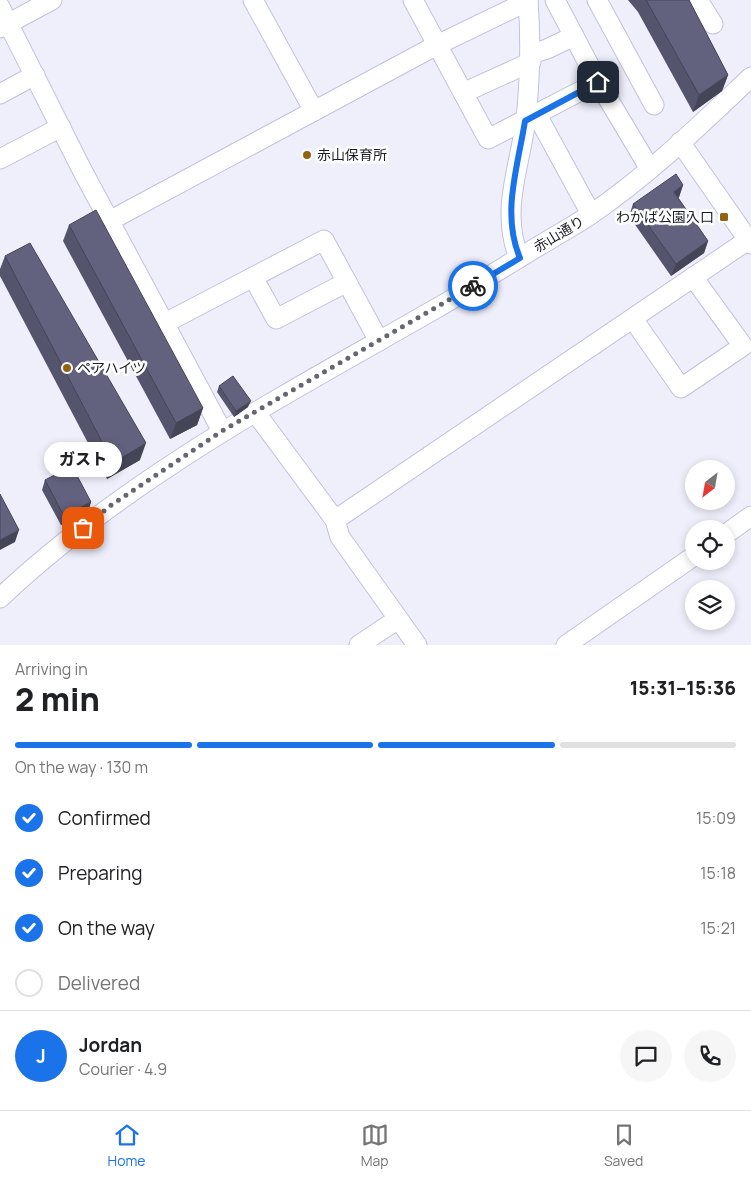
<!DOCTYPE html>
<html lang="en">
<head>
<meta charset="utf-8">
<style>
  :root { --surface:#fff; --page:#f6f6f6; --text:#202124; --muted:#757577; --line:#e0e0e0; --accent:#1a73e8 }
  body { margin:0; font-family:Manrope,"Noto Sans JP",sans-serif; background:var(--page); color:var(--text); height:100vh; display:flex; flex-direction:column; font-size:19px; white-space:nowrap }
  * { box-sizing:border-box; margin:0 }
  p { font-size:16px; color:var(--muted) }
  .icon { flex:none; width:28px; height:28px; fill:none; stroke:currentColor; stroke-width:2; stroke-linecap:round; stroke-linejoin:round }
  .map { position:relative; height:645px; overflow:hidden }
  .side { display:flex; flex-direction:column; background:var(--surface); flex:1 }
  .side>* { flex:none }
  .needle { width:32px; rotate:211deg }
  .controls { position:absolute; left:685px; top:460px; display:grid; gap:10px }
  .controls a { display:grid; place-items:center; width:50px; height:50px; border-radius:50%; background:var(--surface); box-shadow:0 2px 8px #0003; font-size:25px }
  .pin { position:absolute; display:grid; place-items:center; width:42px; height:42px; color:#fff; margin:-21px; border-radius:10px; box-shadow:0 2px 8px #0006 }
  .courier { position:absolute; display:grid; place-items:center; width:50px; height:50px; margin:-25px; border:4px solid #1a73e8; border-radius:50%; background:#fff; color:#222; box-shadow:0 1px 6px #0007 }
  .bubble { position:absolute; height:35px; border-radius:18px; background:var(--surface); box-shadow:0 2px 8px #0003; font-size:16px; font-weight:800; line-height:35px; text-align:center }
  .headline em { font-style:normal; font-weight:800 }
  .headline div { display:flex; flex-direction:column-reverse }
  .headline { display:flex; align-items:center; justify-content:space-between; height:85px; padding:0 15px }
  h1 { font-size:32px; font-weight:800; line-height:38px }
  .bar { display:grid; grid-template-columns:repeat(4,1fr); gap:8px 5px; align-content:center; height:60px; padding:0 15px }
  .bar i { height:6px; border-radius:4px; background:var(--line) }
  .bar .on { background:var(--accent) }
  .bar p { grid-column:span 4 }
  .line { display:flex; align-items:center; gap:12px; padding:0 15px; border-top:1px solid var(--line) }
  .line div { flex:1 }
  .round { display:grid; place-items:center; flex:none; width:52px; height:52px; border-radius:26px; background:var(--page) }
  ol { padding:0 15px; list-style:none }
  li { display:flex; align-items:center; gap:15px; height:55px }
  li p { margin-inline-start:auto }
  li .icon { padding:5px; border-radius:50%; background:var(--accent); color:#fff; stroke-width:4 }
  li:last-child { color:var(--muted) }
  li i { width:28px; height:28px; border:2px solid var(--line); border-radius:50% }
  .tabs { display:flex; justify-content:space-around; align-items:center; height:70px; border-top:1px solid var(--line); background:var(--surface); font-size:14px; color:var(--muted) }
  .tabs a { display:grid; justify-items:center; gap:2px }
  .tabs .on { color:var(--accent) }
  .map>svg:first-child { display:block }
</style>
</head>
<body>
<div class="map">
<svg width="751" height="645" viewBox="0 0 751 645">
  <rect width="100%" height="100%" fill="#efeffc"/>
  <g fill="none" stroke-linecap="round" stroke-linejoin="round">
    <defs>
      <g id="minor">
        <polyline points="253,0 314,111"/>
        <polyline points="413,0 488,139 598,82"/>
        <polyline points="555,0 598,82 650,169"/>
        <polyline points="597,0 654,105"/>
        <polyline points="698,0 713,24"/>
        <polyline points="0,7 81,168 222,431"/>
        <polyline points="0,28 52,0"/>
        <polyline points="531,54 547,49 574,36"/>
        <polyline points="463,93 531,62"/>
        <polyline points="0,94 35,75"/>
        <polyline points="537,115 591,214"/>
        <polyline points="680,142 751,244"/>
        <polyline points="0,159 61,127"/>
        <polyline points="111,220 437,45 528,1"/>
        <path d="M519,258C500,210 520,167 526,119C530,79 531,40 528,0"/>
        <polyline points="253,277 276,319 347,282"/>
        <polyline points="633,319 681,388 743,346 693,277"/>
        <polyline points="165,323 324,240 379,341"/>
        <polyline points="255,412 335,520 340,537 417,645"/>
        <polyline points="335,520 751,238"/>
        <polyline points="726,534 751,516"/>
        <path d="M0,598C128,477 285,395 437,308C465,292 492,274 519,258C543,243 567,230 590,215C649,175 700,125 751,77"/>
        <polyline points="359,645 398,619"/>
        <polyline points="566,645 694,556"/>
      </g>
    </defs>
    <!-- minor casing -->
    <use href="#minor" stroke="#c1c1e0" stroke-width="21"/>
    <!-- minor -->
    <use href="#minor" stroke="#fff" stroke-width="19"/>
  </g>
  <!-- wall -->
  <g fill="#54546c">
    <polygon points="628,0 689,0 728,75 722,91 693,112 638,12"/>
    <polygon points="683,185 679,197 678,198 708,241 704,253 671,276 629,216 633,204"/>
    <polygon points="69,225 203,408 197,425 170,439 63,241"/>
    <polygon points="5,256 140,460 107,479 0,276 0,269"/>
    <polygon points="219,386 248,407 234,417 217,392"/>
    <polygon points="45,480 91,502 88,511 61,525 42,490"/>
  </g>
  <!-- shaded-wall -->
  <g fill="#454558">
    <polygon points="728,75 722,91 693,112 699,95"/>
    <polygon points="683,185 679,197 669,204 674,192"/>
    <polygon points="708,241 704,253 671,276 676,264"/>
    <polygon points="251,401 248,407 234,417 236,411"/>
    <polygon points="203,408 197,425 170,439 176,423"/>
    <polygon points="146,443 140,460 107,479 113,463"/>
    <polygon points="91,502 88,511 61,525 64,516"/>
    <polygon points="19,530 15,542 0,550 0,540"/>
  </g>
  <!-- building -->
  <g fill="#62627e" stroke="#454558">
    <polygon points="646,0 689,0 728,75 699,95"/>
    <polygon points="676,174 683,185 674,192 708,241 676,264 633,204"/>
    <polygon points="96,210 203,408 176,423 69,225"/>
    <polygon points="30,243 146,443 113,463 5,256"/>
    <polygon points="233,376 251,401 236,411 219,386"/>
    <polygon points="72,466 91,502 64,516 45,480"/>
    <polygon points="0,494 19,530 0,540"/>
  </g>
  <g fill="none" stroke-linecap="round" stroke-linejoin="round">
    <!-- done -->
    <polyline stroke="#666672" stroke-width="5" stroke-dasharray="0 9" points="83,528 110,506 222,431 473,286"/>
    <!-- route -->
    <path stroke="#1a73e8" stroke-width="6" d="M473,286L520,258C501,214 518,166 525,121L598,82"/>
  </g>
  <!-- markers -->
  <g fill="#926410" stroke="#fff" stroke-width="2">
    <circle cx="307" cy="155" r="5"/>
    <rect x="719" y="212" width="10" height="10" rx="2.5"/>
    <circle cx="67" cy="368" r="5"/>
  </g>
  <g text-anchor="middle" stroke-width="5" stroke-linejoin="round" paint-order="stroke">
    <!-- poi labels -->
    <g font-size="14" fill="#1c1c27" stroke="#fff" text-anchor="start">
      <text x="317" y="160">赤山保育所</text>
      <text x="714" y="222" text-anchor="end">わかば公園入口</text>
      <text x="77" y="373">ペアハイツ</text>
    </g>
    <!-- street labels -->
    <g font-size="14" fill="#1c1c27" stroke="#fff">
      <text transform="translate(559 234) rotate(-31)" y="5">赤山通り</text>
    </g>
  </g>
</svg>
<div class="controls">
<a><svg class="needle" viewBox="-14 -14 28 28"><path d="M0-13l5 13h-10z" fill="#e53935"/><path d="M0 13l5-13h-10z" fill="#757577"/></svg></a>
<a><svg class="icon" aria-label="locate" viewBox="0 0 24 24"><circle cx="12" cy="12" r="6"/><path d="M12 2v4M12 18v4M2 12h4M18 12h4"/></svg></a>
<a><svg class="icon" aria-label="layers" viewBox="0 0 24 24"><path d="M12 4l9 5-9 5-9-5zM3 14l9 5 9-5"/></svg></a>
</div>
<div class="pin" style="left:83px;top:528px;background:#ea580c"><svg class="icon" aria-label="bag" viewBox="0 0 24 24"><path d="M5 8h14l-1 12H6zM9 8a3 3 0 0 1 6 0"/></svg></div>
<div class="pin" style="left:598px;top:82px;background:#1f2937"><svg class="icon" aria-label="home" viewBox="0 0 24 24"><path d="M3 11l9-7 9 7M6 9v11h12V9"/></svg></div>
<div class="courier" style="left:473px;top:286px"><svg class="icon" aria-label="bike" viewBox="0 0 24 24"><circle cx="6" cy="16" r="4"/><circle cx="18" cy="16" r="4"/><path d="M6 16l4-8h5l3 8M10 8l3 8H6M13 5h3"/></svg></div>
<div class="bubble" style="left:44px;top:442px;width:78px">ガスト</div>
</div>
<section class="side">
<div class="headline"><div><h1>2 min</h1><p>Arriving in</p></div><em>15:31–15:36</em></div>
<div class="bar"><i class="on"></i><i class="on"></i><i class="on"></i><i></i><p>On the way · 130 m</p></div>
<ol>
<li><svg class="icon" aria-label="check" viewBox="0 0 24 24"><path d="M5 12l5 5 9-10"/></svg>Confirmed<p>15:09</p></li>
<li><svg class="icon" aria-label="check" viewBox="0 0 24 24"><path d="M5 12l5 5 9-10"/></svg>Preparing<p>15:18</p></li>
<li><svg class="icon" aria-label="check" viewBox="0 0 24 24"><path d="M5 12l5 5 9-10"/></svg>On the way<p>15:21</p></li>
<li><i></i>Delivered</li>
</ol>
<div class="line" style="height:90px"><b class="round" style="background:var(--accent);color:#fff">J</b><div><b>Jordan</b><p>Courier · 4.9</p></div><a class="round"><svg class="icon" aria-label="chat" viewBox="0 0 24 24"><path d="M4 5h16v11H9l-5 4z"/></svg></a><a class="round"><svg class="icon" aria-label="phone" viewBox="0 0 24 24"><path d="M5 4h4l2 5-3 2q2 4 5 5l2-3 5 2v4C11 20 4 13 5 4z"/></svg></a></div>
</section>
<nav class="tabs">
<a class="on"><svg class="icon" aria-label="home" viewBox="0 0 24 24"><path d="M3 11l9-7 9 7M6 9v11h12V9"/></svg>Home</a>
<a><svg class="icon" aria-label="map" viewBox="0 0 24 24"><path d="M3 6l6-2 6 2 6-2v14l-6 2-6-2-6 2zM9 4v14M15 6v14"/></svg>Map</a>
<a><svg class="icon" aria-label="saved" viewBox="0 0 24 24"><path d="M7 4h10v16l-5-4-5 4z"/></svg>Saved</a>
</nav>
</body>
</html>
